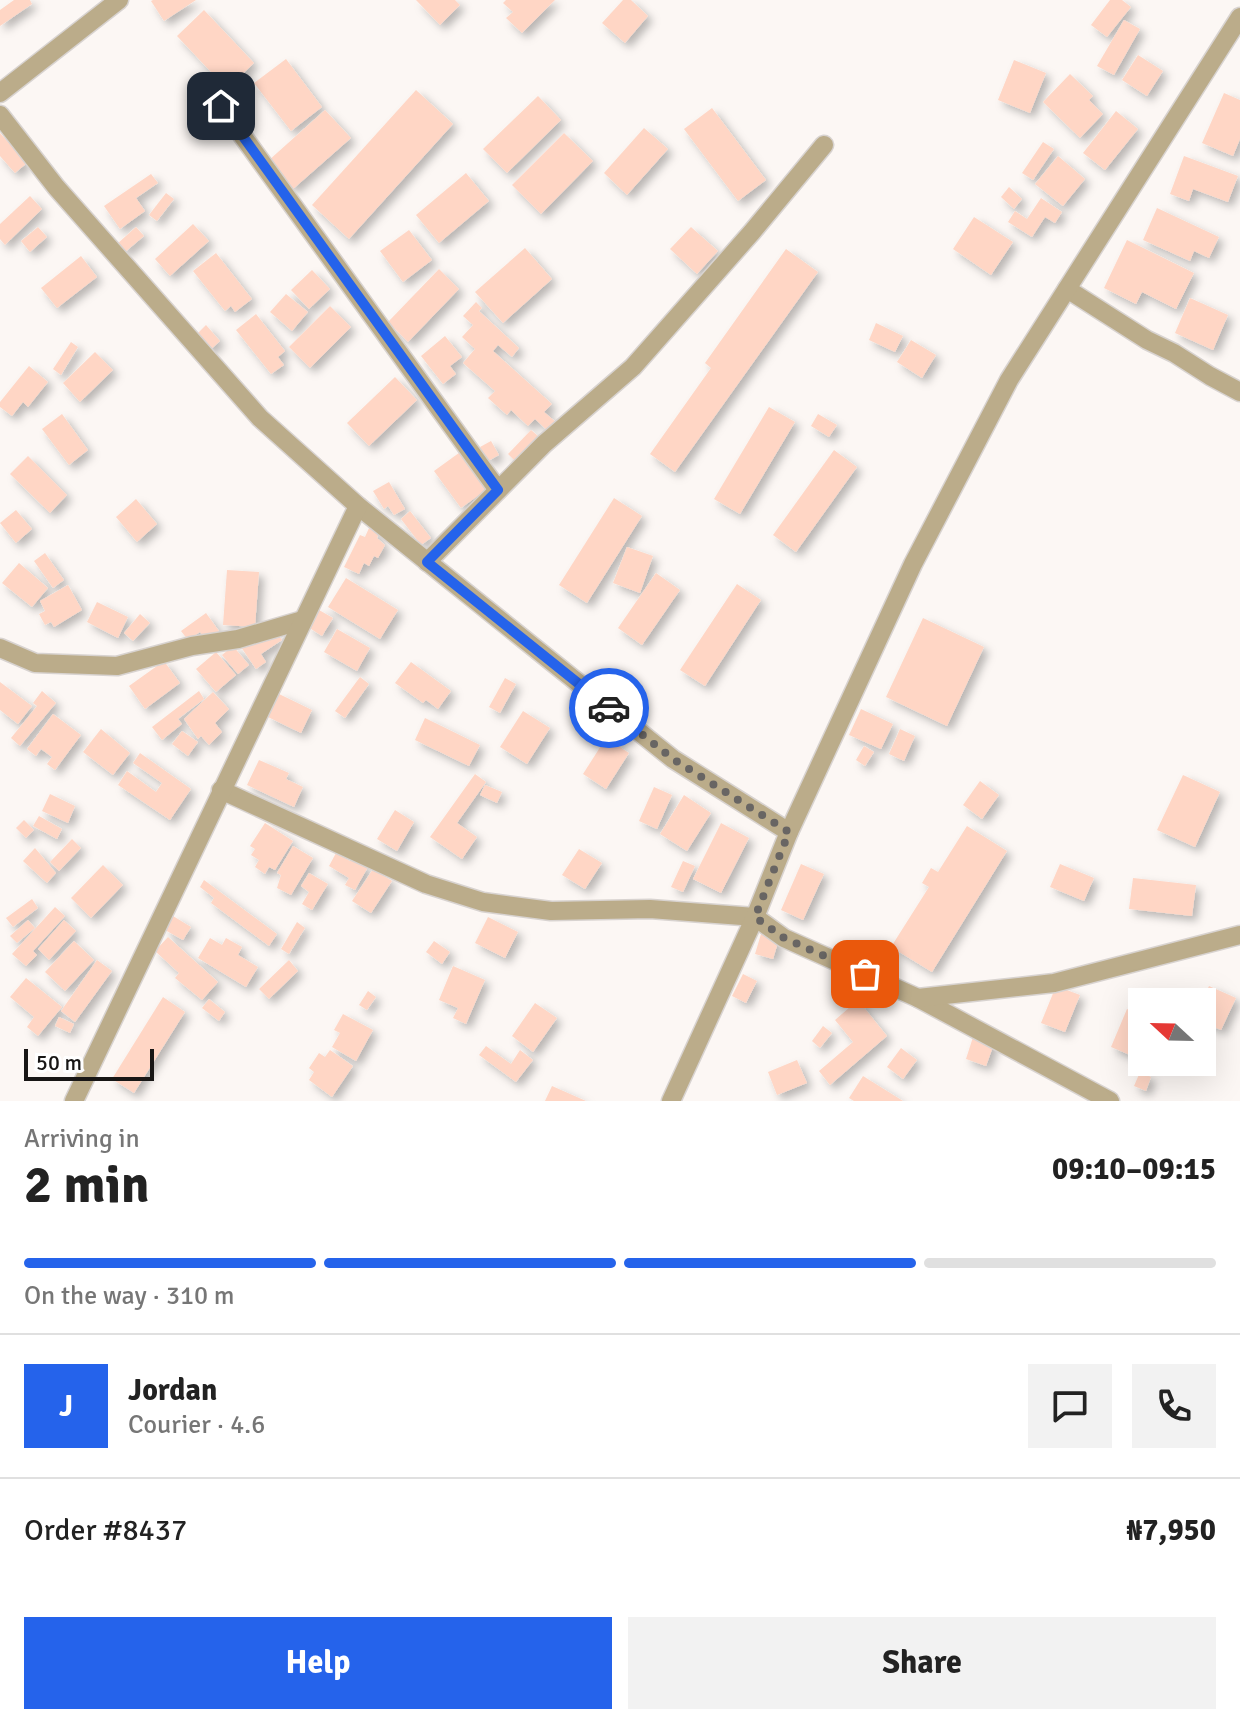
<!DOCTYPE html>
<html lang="en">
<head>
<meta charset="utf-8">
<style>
  :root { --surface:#fff; --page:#f2f2f2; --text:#222; --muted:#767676; --line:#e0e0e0; --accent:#2563eb }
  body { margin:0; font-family:Signika,sans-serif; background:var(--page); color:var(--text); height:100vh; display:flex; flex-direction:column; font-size:30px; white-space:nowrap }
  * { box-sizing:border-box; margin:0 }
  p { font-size:26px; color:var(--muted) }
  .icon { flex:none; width:44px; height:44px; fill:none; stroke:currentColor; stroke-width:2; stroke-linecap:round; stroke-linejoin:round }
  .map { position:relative; height:1101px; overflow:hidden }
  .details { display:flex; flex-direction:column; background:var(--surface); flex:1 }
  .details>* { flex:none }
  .needle { width:52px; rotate:292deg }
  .tools { position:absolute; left:1128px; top:988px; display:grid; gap:16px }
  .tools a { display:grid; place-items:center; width:88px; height:88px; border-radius:0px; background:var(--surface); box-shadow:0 8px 32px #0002; font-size:40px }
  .scale { position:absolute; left:24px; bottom:20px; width:130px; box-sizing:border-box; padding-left:8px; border:4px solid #181615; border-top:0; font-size:22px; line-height:28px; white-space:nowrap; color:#181615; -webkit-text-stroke:6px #fff; paint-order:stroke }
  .pin { position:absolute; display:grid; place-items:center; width:68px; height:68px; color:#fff; margin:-34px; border-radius:16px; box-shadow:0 4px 12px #0006 }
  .courier { position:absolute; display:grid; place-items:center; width:80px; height:80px; margin:-40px; border:6px solid #2563eb; border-radius:50%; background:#fff; color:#222; box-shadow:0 2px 10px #0007 }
  .overview em { font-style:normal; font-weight:700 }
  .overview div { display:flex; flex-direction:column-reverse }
  .overview { display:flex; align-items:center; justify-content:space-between; height:136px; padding:0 24px }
  h1 { font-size:52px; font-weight:700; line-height:60px }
  .bar { display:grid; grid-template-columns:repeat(4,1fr); gap:12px 8px; align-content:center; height:96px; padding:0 24px }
  .bar i { height:10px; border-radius:6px; background:var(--line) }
  .bar .current { background:var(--accent) }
  .bar p { grid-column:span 4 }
  .line { display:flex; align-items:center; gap:20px; padding:0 24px; border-top:2px solid var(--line) }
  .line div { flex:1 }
  .round { display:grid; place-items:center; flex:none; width:84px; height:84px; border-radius:0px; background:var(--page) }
  .action { display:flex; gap:16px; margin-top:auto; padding:16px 24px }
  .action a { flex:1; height:92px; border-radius:0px; background:var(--accent); color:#fff; font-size:32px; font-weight:700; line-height:92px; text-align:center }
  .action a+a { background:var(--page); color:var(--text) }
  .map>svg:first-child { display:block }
</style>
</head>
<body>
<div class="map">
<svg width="1240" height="1101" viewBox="0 0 1240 1101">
  <defs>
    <filter id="shadow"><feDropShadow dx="5" dy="5" stdDeviation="4" flood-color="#0004"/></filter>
  </defs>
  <rect width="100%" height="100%" fill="#fcf7f4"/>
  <!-- building -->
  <g fill="#ffd6c5" filter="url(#shadow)">
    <polygon points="14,0 30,0 32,4 0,26 0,10"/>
    <polygon points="153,0 196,0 164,21 151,1"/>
    <polygon points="416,0 455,0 460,5 440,25"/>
    <polygon points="506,0 555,0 522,33 506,18 513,12 503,3"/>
    <polygon points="623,0 631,0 648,16 625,43 602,23"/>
    <polygon points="1110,0 1122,0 1131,7 1107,37 1091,25"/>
    <polygon points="204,10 254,63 227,89 177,36"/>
    <polygon points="1124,20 1140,29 1114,75 1097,66"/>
    <polygon points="1138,55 1163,71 1147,96 1122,80"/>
    <polygon points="286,59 322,107 291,131 254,83"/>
    <polygon points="1014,60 1046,73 1030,113 998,100"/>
    <polygon points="1070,74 1093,96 1089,100 1103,114 1080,138 1043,102"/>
    <polygon points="416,90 453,124 349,239 312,205"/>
    <polygon points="1224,93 1240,100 1240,139 1233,156 1202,143"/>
    <polygon points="538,96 561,120 507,173 483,149"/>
    <polygon points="712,108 766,180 738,201 684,129"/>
    <polygon points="325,110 351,138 293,189 268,161"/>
    <polygon points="1116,111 1138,129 1105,170 1083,153"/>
    <polygon points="644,128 668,149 627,195 604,173"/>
    <polygon points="0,133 27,163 15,173 0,156"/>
    <polygon points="564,133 593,161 541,214 512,185"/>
    <polygon points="1043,142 1054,149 1033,180 1022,173"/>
    <polygon points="1058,156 1085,179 1063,206 1035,184"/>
    <polygon points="1184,156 1238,176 1228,202 1193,189 1189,201 1170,194"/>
    <polygon points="466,173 489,201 439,243 416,215"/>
    <polygon points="151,174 158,183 136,198 145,211 120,229 104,206"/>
    <polygon points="1009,187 1022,199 1014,209 1001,197"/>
    <polygon points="166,193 174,199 157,221 149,215"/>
    <polygon points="30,196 42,209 5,245 0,239 0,224"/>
    <polygon points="1041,198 1062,212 1055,223 1045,217 1032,237 1008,222 1015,211 1027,219"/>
    <polygon points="1157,208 1219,237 1209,258 1194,251 1190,261 1143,240"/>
    <polygon points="974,217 1013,242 991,275 953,249"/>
    <polygon points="193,224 209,241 170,276 155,259"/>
    <polygon points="38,227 47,237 30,252 21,241"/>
    <polygon points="136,227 144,236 125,252 117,244"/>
    <polygon points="691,227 718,251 697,274 670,249"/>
    <polygon points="409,230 432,260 403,282 380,251"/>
    <polygon points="1127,240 1194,273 1176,309 1142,292 1136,304 1104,288"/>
    <polygon points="525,248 552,279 503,323 475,292"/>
    <polygon points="786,249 818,272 675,472 650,454 711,368 705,363"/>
    <polygon points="216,253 252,299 235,312 231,306 225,311 193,271"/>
    <polygon points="81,256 97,277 57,308 41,288"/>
    <polygon points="439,269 459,289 408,342 388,322"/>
    <polygon points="312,270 330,289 309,309 291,290"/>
    <polygon points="286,294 308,312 292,331 270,312"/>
    <polygon points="1190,298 1228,315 1213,350 1175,333"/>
    <polygon points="476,302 482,308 479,311 519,348 512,357 498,345 493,351 552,404 544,412 557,423 549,432 535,419 528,426 511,410 507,415 488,398 495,391 463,363 475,349 462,337 473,325 463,316"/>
    <polygon points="330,306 351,327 310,368 289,347"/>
    <polygon points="256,314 285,351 278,357 284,365 271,374 236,330"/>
    <polygon points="876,323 903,336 895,352 869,340"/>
    <polygon points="206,325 220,341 209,351 196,335"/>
    <polygon points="445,336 462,357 450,366 456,374 443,384 421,356"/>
    <polygon points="911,340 936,355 922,378 897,362"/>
    <polygon points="71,342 78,347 61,375 53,369"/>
    <polygon points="95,352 113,370 80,402 63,383"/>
    <polygon points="29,366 48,382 28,407 23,402 12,416 0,407 0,402"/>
    <polygon points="395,377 417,400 369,446 347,423"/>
    <polygon points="769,407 795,422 740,514 714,499"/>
    <polygon points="62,414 88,450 69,465 42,429"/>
    <polygon points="818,414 837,425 829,437 811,426"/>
    <polygon points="531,430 538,436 514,460 508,454"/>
    <polygon points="491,441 499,455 488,461 480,447"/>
    <polygon points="463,450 490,487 461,508 434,471"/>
    <polygon points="834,450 857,467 796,552 773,535"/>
    <polygon points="28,456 67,495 50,513 10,474"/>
    <polygon points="389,482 405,509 394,515 388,506 384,509 373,491"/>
    <polygon points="614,498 642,516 587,603 559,585"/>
    <polygon points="136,499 157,524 137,542 116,517"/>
    <polygon points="16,510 32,529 16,543 0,523"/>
    <polygon points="410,511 431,538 421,545 401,519"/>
    <polygon points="369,528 379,533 377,538 385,545 378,558 374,556 369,566 364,563 359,574 344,567 360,535 365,537"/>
    <polygon points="627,547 653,556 640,593 613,583"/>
    <polygon points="45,553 64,580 53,588 34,561"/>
    <polygon points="19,563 48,588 32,607 2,583"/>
    <polygon points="227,570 259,572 255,627 223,625"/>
    <polygon points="656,573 680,590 642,645 618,628"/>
    <polygon points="346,578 398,610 380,639 328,607"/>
    <polygon points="737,584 761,600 705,686 680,670"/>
    <polygon points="68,585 82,610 54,627 51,622 45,625 39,614 45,611 40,601"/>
    <polygon points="97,602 128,617 118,638 87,622"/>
    <polygon points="319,610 333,618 322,636 308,627"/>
    <polygon points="206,613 219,631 206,640 200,632 188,640 181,631"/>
    <polygon points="140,614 150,623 133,641 124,633"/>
    <polygon points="923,618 984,647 947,726 886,697"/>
    <polygon points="337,629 370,648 357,671 324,652"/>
    <polygon points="276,632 282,640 261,654 266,662 256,669 241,647"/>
    <polygon points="233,646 249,665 238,674 222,655"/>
    <polygon points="216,652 236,675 216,692 196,669"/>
    <polygon points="164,661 180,683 145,709 129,686"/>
    <polygon points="411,662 451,691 438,709 426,700 423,703 395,683"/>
    <polygon points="360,677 369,684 345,718 335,711"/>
    <polygon points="505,678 516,684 500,713 489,707"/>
    <polygon points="0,682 32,706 18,724 0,710"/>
    <polygon points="42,691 56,703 20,746 11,738 37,706 33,703"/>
    <polygon points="199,691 204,699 178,719 182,724 162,740 152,727"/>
    <polygon points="213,692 229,709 215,723 222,732 209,745 201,736 198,739 184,719"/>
    <polygon points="279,694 312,710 301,733 268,717"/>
    <polygon points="861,709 893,724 881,749 849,735"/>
    <polygon points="523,711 550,728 527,764 500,747"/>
    <polygon points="53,714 81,735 55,770 47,764 52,757 41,749 36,756 27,749"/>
    <polygon points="425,718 480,745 469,766 415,740"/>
    <polygon points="101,729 130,753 113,775 83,752"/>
    <polygon points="900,729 915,736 904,761 889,754"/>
    <polygon points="182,731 198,742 188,756 172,744"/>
    <polygon points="606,738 629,753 606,789 583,774"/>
    <polygon points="864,746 874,752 865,766 856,760"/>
    <polygon points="140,753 191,789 170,820 118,785 127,771 156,792 162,783 133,763"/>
    <polygon points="259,760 289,773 286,779 303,787 294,807 247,785"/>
    <polygon points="475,774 486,782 457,823 477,837 462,859 430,837"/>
    <polygon points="1183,775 1220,792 1195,847 1157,830"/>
    <polygon points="980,781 999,795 982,819 963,805"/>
    <polygon points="485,785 502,792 497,803 480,795"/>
    <polygon points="654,787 672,795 657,829 639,821"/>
    <polygon points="50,794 75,806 68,823 42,811"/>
    <polygon points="684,795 711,813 687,851 660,834"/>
    <polygon points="395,810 414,822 397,851 377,839"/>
    <polygon points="39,816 62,829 57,839 33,826"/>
    <polygon points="24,820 34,830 26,838 16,828"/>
    <polygon points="265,823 293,841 275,870 269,867 265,874 255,867 259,860 251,855 255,849 250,846"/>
    <polygon points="721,823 749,838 721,893 693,879"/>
    <polygon points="967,826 1007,851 932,972 891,947 929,887 922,883 931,868 938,872"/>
    <polygon points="72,839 81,848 59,871 50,862"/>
    <polygon points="293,846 313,858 291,895 277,888 281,875 277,873"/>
    <polygon points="35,848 56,873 47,883 23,861"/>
    <polygon points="579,849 602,863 585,889 562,875"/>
    <polygon points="336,853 350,861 352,858 368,867 355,890 345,885 349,878 329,866"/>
    <polygon points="683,861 695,866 683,892 671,887"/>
    <polygon points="801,864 824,874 803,920 781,910"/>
    <polygon points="1060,864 1094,878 1084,901 1050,887"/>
    <polygon points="103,865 123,885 91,918 71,898"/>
    <polygon points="373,869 392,881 371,913 352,901"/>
    <polygon points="309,873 328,884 312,910 302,904 309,892 301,886"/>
    <polygon points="1133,878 1196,885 1192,916 1129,909"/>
    <polygon points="204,880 277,934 269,946 211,903 214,898 200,887"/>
    <polygon points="32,899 38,908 13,927 6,918"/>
    <polygon points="55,907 65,916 33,951 37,955 26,966 12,954"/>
    <polygon points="173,916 191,927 183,940 165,930"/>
    <polygon points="488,917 518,932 505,958 475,943"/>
    <polygon points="28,920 35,928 17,943 10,936"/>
    <polygon points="64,920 76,931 49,960 38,949"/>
    <polygon points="297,922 305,928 289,954 281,949"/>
    <polygon points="761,934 779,939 773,959 755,954"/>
    <polygon points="168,937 218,982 202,1000 175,978 179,973 155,951"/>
    <polygon points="210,938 222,945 226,938 242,947 238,955 258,967 246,987 198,958"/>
    <polygon points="74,941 94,960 65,991 45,972"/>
    <polygon points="434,941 450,952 442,964 426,952"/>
    <polygon points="97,960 112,971 75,1022 61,1011"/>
    <polygon points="289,960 298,971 269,999 259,989"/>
    <polygon points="453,966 485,980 466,1024 453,1018 458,1008 439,1000"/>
    <polygon points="743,974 757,981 746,1003 732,996"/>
    <polygon points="26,978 62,1007 38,1036 27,1027 34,1017 10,997"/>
    <polygon points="1056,986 1080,995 1065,1032 1041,1023"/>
    <polygon points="1209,986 1236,998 1221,1030 1202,1022 1202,1002"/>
    <polygon points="368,991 376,997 367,1010 359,1005"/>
    <polygon points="163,997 185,1012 134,1093 112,1079"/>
    <polygon points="209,999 225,1012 219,1021 202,1008"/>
    <polygon points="858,1000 887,1036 830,1085 819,1071 853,1042 835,1020"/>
    <polygon points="535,1003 557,1018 533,1052 512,1036"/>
    <polygon points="1127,1009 1142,1016 1142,1060 1111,1047"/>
    <polygon points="343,1014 373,1030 356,1061 332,1047 340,1033 334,1030"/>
    <polygon points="59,1017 74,1024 70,1033 55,1026"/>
    <polygon points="823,1026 832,1033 820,1048 812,1041"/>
    <polygon points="974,1034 995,1041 986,1066 966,1059"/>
    <polygon points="486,1046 511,1064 520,1050 533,1060 516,1082 479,1055"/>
    <polygon points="901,1048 917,1060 903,1079 887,1067"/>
    <polygon points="330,1050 353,1066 332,1097 309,1080 314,1072 309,1068 319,1053 325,1057"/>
    <polygon points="797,1060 807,1083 777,1095 768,1072"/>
    <polygon points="1140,1072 1151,1077 1146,1091 1134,1086"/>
    <polygon points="863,1076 903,1101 854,1101 849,1098"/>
    <polygon points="552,1086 586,1101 545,1101"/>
  </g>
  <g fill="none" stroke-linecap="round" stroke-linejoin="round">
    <defs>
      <g id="minor">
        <polyline points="0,93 119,0"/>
        <polyline points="221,106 498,490"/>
        <polyline points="0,115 56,187 260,418 358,506 673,759 789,832"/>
        <polyline points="1067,289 1147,340 1174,353 1210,376 1240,392"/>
        <polyline points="427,562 544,444 633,367 752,232 824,145"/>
        <polyline points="0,648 35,663 117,666 192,646 238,639 303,620"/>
        <polyline points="221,790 426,884 483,902 551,911 650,909 755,917 784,938 918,998 1110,1101"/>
        <polyline points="918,998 1054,983 1240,935"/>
        <polyline points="74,1101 358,506"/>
        <polyline points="671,1101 755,917 789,832 913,564 1009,380 1240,17"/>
      </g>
    </defs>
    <!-- minor casing -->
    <use href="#minor" stroke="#d8d3d0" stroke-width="21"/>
    <!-- minor -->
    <use href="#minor" stroke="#bbac8a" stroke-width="18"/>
  </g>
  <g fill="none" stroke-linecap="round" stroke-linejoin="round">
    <!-- done -->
    <polyline stroke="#686563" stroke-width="8" stroke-dasharray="0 14.4" points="609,708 673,759 789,832 755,917 784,938 865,974"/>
    <!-- route -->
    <polyline stroke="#2563eb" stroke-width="10" points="221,106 498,490 427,562 609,708"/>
  </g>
</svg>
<div class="tools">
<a><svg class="needle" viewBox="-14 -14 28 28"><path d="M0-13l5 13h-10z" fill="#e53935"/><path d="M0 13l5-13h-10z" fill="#767676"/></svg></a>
</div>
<div class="scale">50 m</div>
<div class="pin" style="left:865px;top:974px;background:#ea580c"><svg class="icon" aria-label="bag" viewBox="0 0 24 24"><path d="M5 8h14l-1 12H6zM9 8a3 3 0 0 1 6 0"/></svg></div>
<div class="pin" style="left:221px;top:106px;background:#1f2937"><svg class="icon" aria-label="home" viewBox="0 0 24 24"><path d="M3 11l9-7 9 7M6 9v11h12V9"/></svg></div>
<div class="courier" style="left:609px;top:708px"><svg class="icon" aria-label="car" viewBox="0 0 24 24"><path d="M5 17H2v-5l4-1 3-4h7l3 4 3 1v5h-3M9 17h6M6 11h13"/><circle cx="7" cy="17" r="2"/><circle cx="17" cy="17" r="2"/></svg></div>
</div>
<section class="details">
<div class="overview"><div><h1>2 min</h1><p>Arriving in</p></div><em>09:10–09:15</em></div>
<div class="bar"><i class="current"></i><i class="current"></i><i class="current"></i><i></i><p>On the way · 310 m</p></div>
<div class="line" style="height:144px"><b class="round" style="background:var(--accent);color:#fff">J</b><div><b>Jordan</b><p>Courier · 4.6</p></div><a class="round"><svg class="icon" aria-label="chat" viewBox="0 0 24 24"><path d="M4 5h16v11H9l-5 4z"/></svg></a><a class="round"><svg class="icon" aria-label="phone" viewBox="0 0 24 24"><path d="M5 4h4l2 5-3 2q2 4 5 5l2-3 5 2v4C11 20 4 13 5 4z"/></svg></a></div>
<div class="line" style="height:104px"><div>Order #8437</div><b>₦7,950</b></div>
<div class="action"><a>Help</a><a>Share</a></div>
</section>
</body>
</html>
